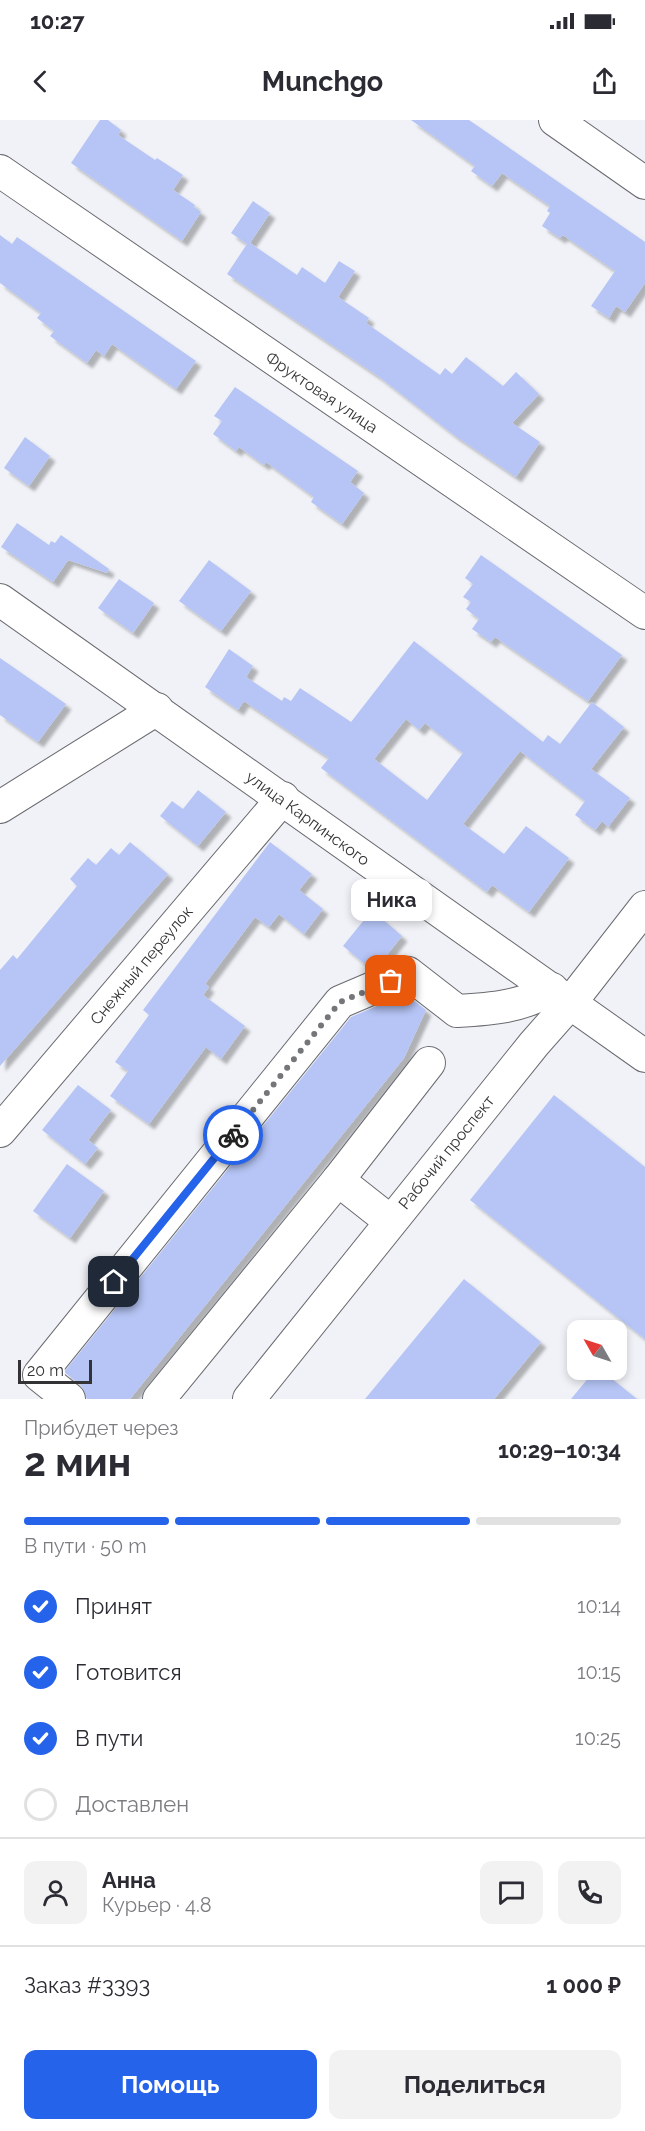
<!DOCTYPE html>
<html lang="ru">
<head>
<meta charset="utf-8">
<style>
  :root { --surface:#fff; --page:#f2f2f3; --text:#2b2b33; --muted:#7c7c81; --line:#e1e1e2; --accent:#2563eb }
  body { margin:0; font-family:Raleway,sans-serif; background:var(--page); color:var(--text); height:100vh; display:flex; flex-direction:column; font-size:22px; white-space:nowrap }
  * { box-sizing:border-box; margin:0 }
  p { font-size:20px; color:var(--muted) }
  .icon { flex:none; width:33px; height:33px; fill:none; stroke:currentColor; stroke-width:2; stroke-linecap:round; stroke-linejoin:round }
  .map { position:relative; height:1279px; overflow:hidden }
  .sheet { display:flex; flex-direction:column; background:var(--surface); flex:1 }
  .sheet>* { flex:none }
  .needle { width:39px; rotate:309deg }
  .controls { position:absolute; left:567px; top:1200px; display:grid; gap:12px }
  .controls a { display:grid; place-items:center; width:60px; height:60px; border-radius:12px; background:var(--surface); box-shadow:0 3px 9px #0003; font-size:30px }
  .scale { position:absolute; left:18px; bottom:15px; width:74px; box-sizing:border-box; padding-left:6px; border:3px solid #333335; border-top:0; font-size:16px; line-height:21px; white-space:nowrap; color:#333335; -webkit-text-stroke:4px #fff; paint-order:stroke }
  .pin { position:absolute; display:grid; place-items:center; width:51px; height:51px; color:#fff; margin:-26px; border-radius:12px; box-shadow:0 3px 9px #0006 }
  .courier { position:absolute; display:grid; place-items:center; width:60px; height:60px; margin:-30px; border:4px solid #2563eb; border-radius:50%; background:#fff; color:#222; box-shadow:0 2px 8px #0007 }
  .bubble { position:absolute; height:42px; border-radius:12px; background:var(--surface); box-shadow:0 3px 9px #0003; font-size:20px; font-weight:700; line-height:42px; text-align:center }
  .overview em { font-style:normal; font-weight:700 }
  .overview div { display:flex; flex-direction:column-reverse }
  .overview { display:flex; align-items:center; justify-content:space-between; height:102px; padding:0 24px }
  h1 { font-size:39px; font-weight:700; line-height:45px }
  .bar { display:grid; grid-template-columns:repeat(4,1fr); gap:9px 6px; align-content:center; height:72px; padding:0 24px }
  .bar i { height:8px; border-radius:4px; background:var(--line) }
  .bar .selected { background:var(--accent) }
  .bar p { grid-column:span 4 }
  .line { display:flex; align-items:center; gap:15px; padding:0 24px; border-top:2px solid var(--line) }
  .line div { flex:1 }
  .round { display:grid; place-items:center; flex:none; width:63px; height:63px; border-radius:12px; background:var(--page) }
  ol { padding:0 24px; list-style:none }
  li { display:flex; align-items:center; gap:18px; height:66px }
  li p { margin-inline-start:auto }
  li .icon { padding:6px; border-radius:50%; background:var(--accent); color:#fff; stroke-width:4 }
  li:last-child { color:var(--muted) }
  li i { width:33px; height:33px; border:3px solid var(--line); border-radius:50% }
  .action { display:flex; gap:12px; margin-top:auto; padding:12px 24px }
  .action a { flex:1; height:69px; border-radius:12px; background:var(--accent); color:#fff; font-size:24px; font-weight:700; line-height:69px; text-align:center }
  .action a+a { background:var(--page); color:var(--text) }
  .status { display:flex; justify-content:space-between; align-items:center; height:42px; padding:0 30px; background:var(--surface); direction:ltr }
  .status svg { height:16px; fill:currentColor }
  header { display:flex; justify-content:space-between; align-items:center; height:78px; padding:0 24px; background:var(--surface); font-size:27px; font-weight:700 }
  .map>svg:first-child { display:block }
</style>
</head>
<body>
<div class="status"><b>10:27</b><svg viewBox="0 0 49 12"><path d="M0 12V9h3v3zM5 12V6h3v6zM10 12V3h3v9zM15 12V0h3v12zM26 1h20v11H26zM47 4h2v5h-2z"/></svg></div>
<header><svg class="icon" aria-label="back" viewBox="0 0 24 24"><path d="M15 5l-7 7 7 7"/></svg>Munchgo<svg class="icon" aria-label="share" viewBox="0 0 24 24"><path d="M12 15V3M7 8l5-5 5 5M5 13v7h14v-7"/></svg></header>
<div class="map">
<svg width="645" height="1279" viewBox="0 0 645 1279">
  <defs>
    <filter id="shadow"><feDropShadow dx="5.5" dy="5.5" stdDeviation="1.5" flood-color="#0004"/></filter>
  </defs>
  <rect width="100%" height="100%" fill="#f0f2f7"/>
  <!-- building -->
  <g fill="#b6c5f6" fill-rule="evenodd" filter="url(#shadow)">
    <polygon points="100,0 108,0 121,10 118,15 155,40 157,38 183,55 173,70 195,85 194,87 201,92 182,121 71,43"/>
    <polygon points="411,0 469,0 645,122 645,163 625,192 616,186 609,198 591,186 615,151 563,115 560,118 542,106 550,93 547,91 550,86 502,53 492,66 471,51 475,46"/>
    <polygon points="253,81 270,93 250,123 297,155 302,147 325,163 339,141 355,151 338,177 369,198 366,203 440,255 445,248 452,254 466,237 503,266 516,252 539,274 512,303 540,322 516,357 454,315 378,256 227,154 247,124 231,113"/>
    <polygon points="0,115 12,124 17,117 196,241 176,269 112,224 104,236 96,230 87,243 50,216 54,211 37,198 41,193 0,163"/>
    <polygon points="235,267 358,351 350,362 364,373 342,404 311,382 314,377 266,342 264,345 239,327 236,331 213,314 222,301 214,296"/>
    <polygon points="25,317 50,336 29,366 4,348"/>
    <polygon points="17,403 49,425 51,421 55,423 61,415 109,449 107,453 68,440 53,462 1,427"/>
    <polygon points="481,435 622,535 588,581 495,517 491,522 472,509 479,499 466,489 471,482 463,477 473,464 465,458"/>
    <polygon points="209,440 251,471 221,511 179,481"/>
    <polygon points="119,459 154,483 133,513 98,488"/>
    <path d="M414,521L543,622L548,615L560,624L592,582L624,607L591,649L630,678L608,707L602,701L595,710L575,695L585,681L520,631L463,704L504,734L526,706L569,738L529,792L492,765L487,772L321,648L329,638L244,581L238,590L205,567L229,529L253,546L246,557L282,581L284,577L291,581L300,568L351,602ZM406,599L419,610L425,603L463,633L427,680L374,639Z"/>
    <polygon points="0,538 66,584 38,622 0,595"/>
    <polygon points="198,670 226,692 198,726 160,696 172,681 183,689"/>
    <polygon points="130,722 168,754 0,946 0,850 13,835 17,839 77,766 70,759 88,738 96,745 111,728 119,735"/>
    <polygon points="270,722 312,754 299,770 323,789 304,814 279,794 269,807 255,797 205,864 209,867 203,875 245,906 221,939 206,927 149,1004 110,976 128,951 115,942 149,895 143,890"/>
    <polygon points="372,790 402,816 378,846 371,849 343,826"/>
    <polygon points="405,874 426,890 404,938 130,1279 87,1279 81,1265 64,1252 351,897"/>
    <polygon points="78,965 111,990 88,1020 98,1028 85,1044 42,1010"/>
    <polygon points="554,975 645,1047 645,1219 470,1080"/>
    <polygon points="67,1044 104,1071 70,1118 33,1091"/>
    <polygon points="464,1159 541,1222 494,1279 365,1279"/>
    <polygon points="595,1250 601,1250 637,1279 571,1279"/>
  </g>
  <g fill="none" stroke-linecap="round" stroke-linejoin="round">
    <defs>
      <g id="minor">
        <polyline points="555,0 645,63"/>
        <polyline points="0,51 645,493"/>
        <polyline points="0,480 645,936"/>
        <polyline points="0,687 157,589"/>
        <polyline points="0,1011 283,678"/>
        <polyline points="390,1101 338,1060 429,943"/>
        <path d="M69,1279L39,1255L340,882L408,853L457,891C492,889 521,887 552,869"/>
        <polyline points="159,1279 338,1060"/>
        <polyline points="249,1279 534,924 571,882 645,787"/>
      </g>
    </defs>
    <!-- minor casing -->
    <use href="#minor" stroke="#6a6b70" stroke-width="34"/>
    <!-- minor -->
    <use href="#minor" stroke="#fff" stroke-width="32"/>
  </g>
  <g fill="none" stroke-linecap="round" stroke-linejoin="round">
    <!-- done -->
    <polyline stroke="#757679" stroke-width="6" stroke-dasharray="0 10.8" points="233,1015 340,882 391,861"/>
    <!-- route -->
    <polyline stroke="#2563eb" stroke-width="8" points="114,1162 233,1015"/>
  </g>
  <g text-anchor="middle" stroke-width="6" stroke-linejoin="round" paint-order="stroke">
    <!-- street labels -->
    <g font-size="16" fill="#333335" stroke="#fff">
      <text transform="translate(322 272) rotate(34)" y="6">Фруктовая улица</text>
      <text transform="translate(308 698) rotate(36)" y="6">улица Карпинского</text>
      <text transform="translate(141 845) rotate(-50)" y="6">Снежный переулок</text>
      <text transform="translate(446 1032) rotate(-51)" y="6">Рабочий проспект</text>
    </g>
  </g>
</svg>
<div class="controls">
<a><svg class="needle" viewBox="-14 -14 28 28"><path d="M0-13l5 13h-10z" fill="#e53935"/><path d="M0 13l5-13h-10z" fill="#7c7c81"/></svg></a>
</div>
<div class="scale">20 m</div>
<div class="pin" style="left:391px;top:861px;background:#ea580c"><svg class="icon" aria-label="bag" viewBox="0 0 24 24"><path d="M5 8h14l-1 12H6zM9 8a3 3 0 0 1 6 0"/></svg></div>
<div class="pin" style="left:114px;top:1162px;background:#1f2937"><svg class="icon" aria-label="home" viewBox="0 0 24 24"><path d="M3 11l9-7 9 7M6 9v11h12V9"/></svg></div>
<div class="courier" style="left:233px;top:1015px"><svg class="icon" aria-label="bike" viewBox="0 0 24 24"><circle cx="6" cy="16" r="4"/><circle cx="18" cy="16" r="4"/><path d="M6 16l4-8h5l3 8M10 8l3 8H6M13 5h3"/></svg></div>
<div class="bubble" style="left:351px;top:759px;width:81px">Ника</div>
</div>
<section class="sheet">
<div class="overview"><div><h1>2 мин</h1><p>Прибудет через</p></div><em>10:29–10:34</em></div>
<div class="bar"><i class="selected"></i><i class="selected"></i><i class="selected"></i><i></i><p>В пути · 50 m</p></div>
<ol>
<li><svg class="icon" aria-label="check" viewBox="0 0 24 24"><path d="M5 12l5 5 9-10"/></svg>Принят<p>10:14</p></li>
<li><svg class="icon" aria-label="check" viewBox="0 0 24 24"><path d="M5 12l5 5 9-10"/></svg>Готовится<p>10:15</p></li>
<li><svg class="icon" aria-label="check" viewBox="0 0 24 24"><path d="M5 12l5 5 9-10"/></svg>В пути<p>10:25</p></li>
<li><i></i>Доставлен</li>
</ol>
<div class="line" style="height:108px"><a class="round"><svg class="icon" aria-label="person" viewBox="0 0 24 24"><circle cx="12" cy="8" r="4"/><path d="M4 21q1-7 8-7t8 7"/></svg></a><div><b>Анна</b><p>Курьер · 4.8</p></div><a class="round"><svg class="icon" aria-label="chat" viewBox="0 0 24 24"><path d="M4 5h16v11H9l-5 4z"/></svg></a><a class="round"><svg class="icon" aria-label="phone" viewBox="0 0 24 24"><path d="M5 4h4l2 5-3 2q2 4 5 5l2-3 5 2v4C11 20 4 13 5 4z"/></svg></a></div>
<div class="line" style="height:78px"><div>Заказ #3393</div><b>1 000 ₽</b></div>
<div class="action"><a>Помощь</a><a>Поделиться</a></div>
</section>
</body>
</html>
